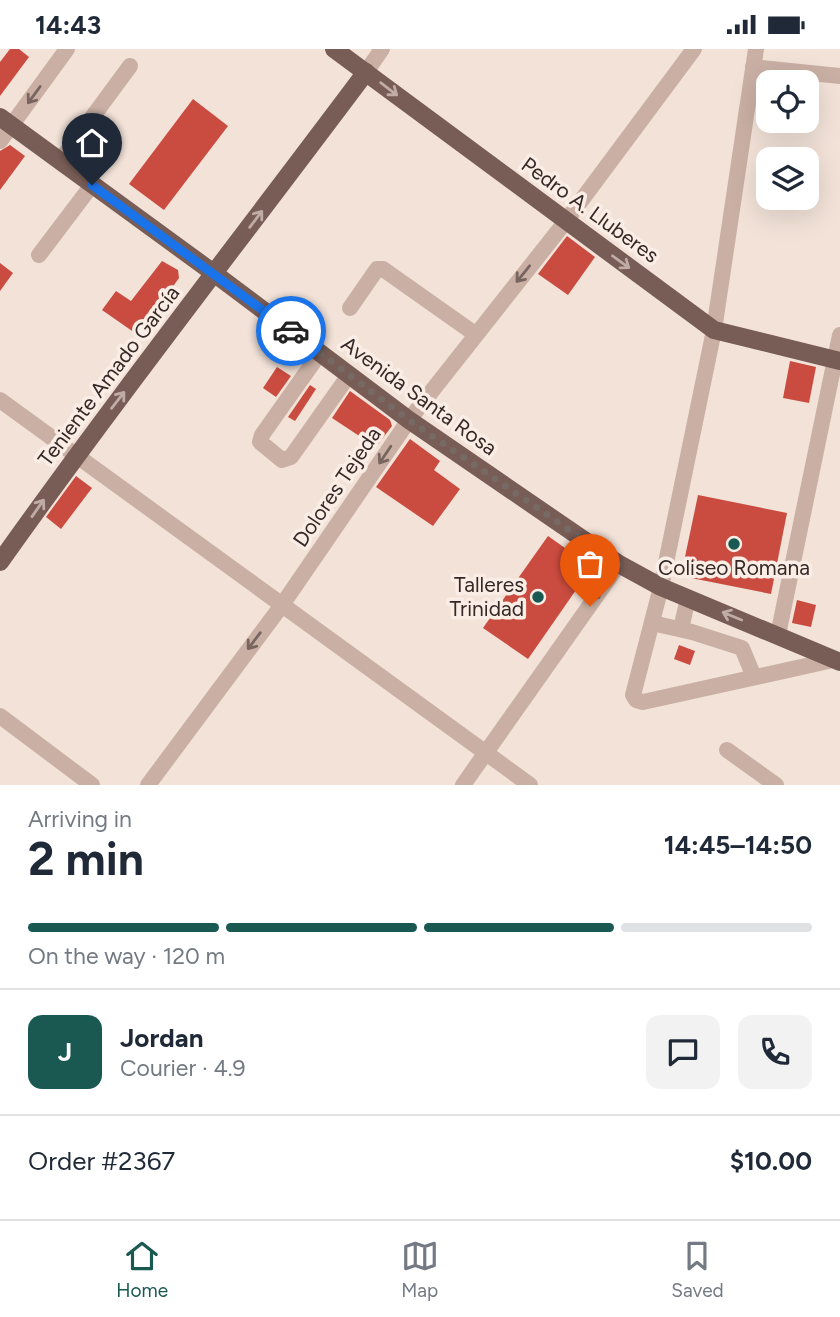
<!DOCTYPE html>
<html lang="en">
<head>
<meta charset="utf-8">
<style>
  :root { --surface:#fff; --page:#f2f2f3; --text:#1f2937; --muted:#747a83; --line:#e0e1e3; --accent:#1a5852 }
  body { margin:0; font-family:Figtree,sans-serif; background:var(--page); color:var(--text); height:100vh; display:flex; flex-direction:column; font-size:26px; white-space:nowrap }
  * { box-sizing:border-box; margin:0 }
  p { font-size:23px; color:var(--muted) }
  .icon { flex:none; width:38px; height:38px; fill:none; stroke:currentColor; stroke-width:2; stroke-linecap:round; stroke-linejoin:round }
  .map { position:relative; height:736px; overflow:hidden }
  .drawer { display:flex; flex-direction:column; background:var(--surface); flex:1 }
  .drawer>* { flex:none }
  .buttons { position:absolute; left:756px; top:21px; display:grid; gap:14px }
  .buttons a { display:grid; place-items:center; width:63px; height:63px; border-radius:14px; background:var(--surface); box-shadow:0 7px 28px #0002; font-size:35px }
  .pin { position:absolute; display:grid; place-items:center; width:60px; height:60px; color:#fff; margin:-72px -30px; border-radius:50% 50% 50% 0; rotate:-45deg; box-shadow:0 0 7px #0007 }
  .pin .icon { rotate:45deg }
  .courier { position:absolute; display:grid; place-items:center; width:70px; height:70px; margin:-35px; border:5px solid #1a73e8; border-radius:50%; background:#fff; color:#222; box-shadow:0 2px 9px #0007 }
  .headline em { font-style:normal; font-weight:700 }
  .headline div { display:flex; flex-direction:column-reverse }
  .headline { display:flex; align-items:center; justify-content:space-between; height:119px; padding:0 28px }
  h1 { font-size:46px; font-weight:700; line-height:52px }
  .bar { display:grid; grid-template-columns:repeat(4,1fr); gap:10px 7px; align-content:center; height:84px; padding:0 28px }
  .bar i { height:9px; border-radius:5px; background:var(--line) }
  .bar .active { background:var(--accent) }
  .bar p { grid-column:span 4 }
  .line { display:flex; align-items:center; gap:18px; padding:0 28px; border-top:2px solid var(--line) }
  .line div { flex:1 }
  .round { display:grid; place-items:center; flex:none; width:74px; height:74px; border-radius:14px; background:var(--page) }
  .status { display:flex; justify-content:space-between; align-items:center; height:49px; padding:0 35px; background:var(--surface); direction:ltr }
  .status svg { height:19px; fill:currentColor }
  .tabs { display:flex; justify-content:space-around; align-items:center; height:98px; border-top:2px solid var(--line); background:var(--surface); font-size:19px; color:var(--muted) }
  .tabs a { display:grid; justify-items:center; gap:4px }
  .tabs .active { color:var(--accent) }
  .map>svg:first-child { display:block }
</style>
</head>
<body>
<div class="status"><b>14:43</b><svg viewBox="0 0 49 12"><path d="M0 12V9h3v3zM5 12V6h3v6zM10 12V3h3v9zM15 12V0h3v12zM26 1h20v11H26zM47 4h2v5h-2z"/></svg></div>
<div class="map">
<svg width="840" height="736" viewBox="0 0 840 736">
  <rect width="100%" height="100%" fill="#f2e2d8"/>
  <!-- building -->
  <g fill="#ca4b3f">
    <polygon points="10,0 19,0 29,8 0,47 0,13"/>
    <polygon points="193,50 228,77 164,161 129,135"/>
    <polygon points="10,96 25,107 0,141 0,102"/>
    <polygon points="567,187 595,208 568,246 538,225"/>
    <polygon points="162,212 178,221 179,229 154,264 150,261 135,284 102,261 116,242 131,252"/>
    <polygon points="0,214 13,224 0,242"/>
    <polygon points="790,312 816,318 809,354 783,349"/>
    <polygon points="277,318 291,327 276,348 263,339"/>
    <polygon points="310,336 316,340 295,372 288,368"/>
    <polygon points="350,342 390,371 392,377 376,398 332,369"/>
    <polygon points="410,390 440,412 434,421 460,440 433,477 376,438"/>
    <polygon points="76,427 92,439 61,480 46,468"/>
    <polygon points="698,446 787,464 771,545 681,527"/>
    <polygon points="548,487 592,518 528,610 483,579"/>
    <polygon points="797,551 816,556 811,578 792,574"/>
    <polygon points="679,596 695,602 690,616 674,610"/>
  </g>
  <g fill="none" stroke-linecap="round" stroke-linejoin="round">
    <!-- minor -->
    <g stroke="#cab0a4" stroke-width="16">
      <polyline points="756,0 714,281 661,538 633,646 636,651 643,653 833,611"/>
      <polyline points="753,18 840,27"/>
      <polyline points="366,23 382,0"/>
      <polyline points="0,92 67,0"/>
      <polyline points="60,112 130,17"/>
      <polyline points="39,206 92,136"/>
      <polyline points="350,259 377,220 383,220 475,285"/>
      <polyline points="320,304 262,386 260,393 282,411 291,408 349,326"/>
      <polyline points="0,351 530,736"/>
      <polyline points="652,574 692,583 742,599 754,628"/>
      <polyline points="681,580 688,549"/>
      <polyline points="778,586 840,286"/>
      <polyline points="0,667 92,736"/>
      <polyline points="727,701 776,736"/>
      <polyline points="148,736 282,556 409,371 566,172 694,0"/>
      <polyline points="463,736 619,515"/>
    </g>
    <!-- major -->
    <g stroke="#785c56" stroke-width="18">
      <polyline points="334,0 714,281 840,312"/>
      <polyline points="0,68 215,225 409,371 619,515 661,538 840,613"/>
      <path d="M0,513C118,347 244,186 366,23"/>
    </g>
  </g>
  <!-- one-way arrows -->
  <defs><path id="oneway-shaft" d="M-6 0H5M1.5-3L5.5 0L1.5 3" fill="none" stroke-width="1.6" stroke-linecap="round" stroke-linejoin="round" transform="scale(1.75)"/></defs>
  <g stroke="#c0aca5">
    <use href="#oneway-shaft" transform="translate(389 40) rotate(37)"/>
    <use href="#oneway-shaft" transform="translate(256 170) rotate(-53)"/>
    <use href="#oneway-shaft" transform="translate(621 213) rotate(36)"/>
    <use href="#oneway-shaft" transform="translate(118 351) rotate(-52)"/>
    <use href="#oneway-shaft" transform="translate(38 459) rotate(-55)"/>
    <use href="#oneway-shaft" transform="translate(732 567) rotate(-158)"/>
  </g>
  <g stroke="#78655f">
    <use href="#oneway-shaft" transform="translate(34 46) rotate(126)"/>
    <use href="#oneway-shaft" transform="translate(523 225) rotate(129)"/>
    <use href="#oneway-shaft" transform="translate(385 406) rotate(124)"/>
    <use href="#oneway-shaft" transform="translate(254 592) rotate(127)"/>
  </g>
  <g fill="none" stroke-linecap="round" stroke-linejoin="round">
    <!-- done -->
    <polyline stroke="#776964" stroke-width="7" stroke-dasharray="0 12.6" points="291,282 409,371 619,515 590,557"/>
    <!-- route -->
    <polyline stroke="#1a73e8" stroke-width="9" points="92,136 291,282"/>
  </g>
  <!-- markers -->
  <g fill="#1a5852" stroke="#faede5" stroke-width="2.5">
    <circle cx="734" cy="495" r="7"/>
    <circle cx="538" cy="548" r="7"/>
  </g>
  <g text-anchor="middle" stroke-width="7" stroke-linejoin="round" paint-order="stroke">
    <!-- street labels -->
    <g font-size="21" fill="#352826" stroke="#faede5">
      <text transform="translate(590 161) rotate(36)" y="7">Pedro A. Lluberes</text>
      <text transform="translate(109 327) rotate(-53)" y="7">Teniente Amado García</text>
      <text transform="translate(419 347) rotate(36)" y="7">Avenida Santa Rosa</text>
      <text transform="translate(337 438) rotate(-56)" y="7">Dolores Tejeda</text>
    </g>
    <!-- poi labels -->
    <g font-size="21" fill="#352826" stroke="#faede5">
      <text x="734" y="526">Coliseo Romana</text>
      <text x="524" y="543" text-anchor="end">Talleres<tspan x="524" dy="24">Trinidad</tspan></text>
    </g>
  </g>
</svg>
<div class="buttons">
<a><svg class="icon" aria-label="locate" viewBox="0 0 24 24"><circle cx="12" cy="12" r="6"/><path d="M12 2v4M12 18v4M2 12h4M18 12h4"/></svg></a>
<a><svg class="icon" aria-label="layers" viewBox="0 0 24 24"><path d="M12 4l9 5-9 5-9-5zM3 14l9 5 9-5"/></svg></a>
</div>
<div class="pin" style="left:590px;top:557px;background:#ea580c"><svg class="icon" aria-label="bag" viewBox="0 0 24 24"><path d="M5 8h14l-1 12H6zM9 8a3 3 0 0 1 6 0"/></svg></div>
<div class="pin" style="left:92px;top:136px;background:#1f2937"><svg class="icon" aria-label="home" viewBox="0 0 24 24"><path d="M3 11l9-7 9 7M6 9v11h12V9"/></svg></div>
<div class="courier" style="left:291px;top:282px"><svg class="icon" aria-label="car" viewBox="0 0 24 24"><path d="M5 17H2v-5l4-1 3-4h7l3 4 3 1v5h-3M9 17h6M6 11h13"/><circle cx="7" cy="17" r="2"/><circle cx="17" cy="17" r="2"/></svg></div>
</div>
<section class="drawer">
<div class="headline"><div><h1>2 min</h1><p>Arriving in</p></div><em>14:45–14:50</em></div>
<div class="bar"><i class="active"></i><i class="active"></i><i class="active"></i><i></i><p>On the way · 120 m</p></div>
<div class="line" style="height:126px"><b class="round" style="background:var(--accent);color:#fff">J</b><div><b>Jordan</b><p>Courier · 4.9</p></div><a class="round"><svg class="icon" aria-label="chat" viewBox="0 0 24 24"><path d="M4 5h16v11H9l-5 4z"/></svg></a><a class="round"><svg class="icon" aria-label="phone" viewBox="0 0 24 24"><path d="M5 4h4l2 5-3 2q2 4 5 5l2-3 5 2v4C11 20 4 13 5 4z"/></svg></a></div>
<div class="line" style="height:91px"><div>Order #2367</div><b>$10.00</b></div>
</section>
<nav class="tabs">
<a class="active"><svg class="icon" aria-label="home" viewBox="0 0 24 24"><path d="M3 11l9-7 9 7M6 9v11h12V9"/></svg>Home</a>
<a><svg class="icon" aria-label="map" viewBox="0 0 24 24"><path d="M3 6l6-2 6 2 6-2v14l-6 2-6-2-6 2zM9 4v14M15 6v14"/></svg>Map</a>
<a><svg class="icon" aria-label="saved" viewBox="0 0 24 24"><path d="M7 4h10v16l-5-4-5 4z"/></svg>Saved</a>
</nav>
</body>
</html>
